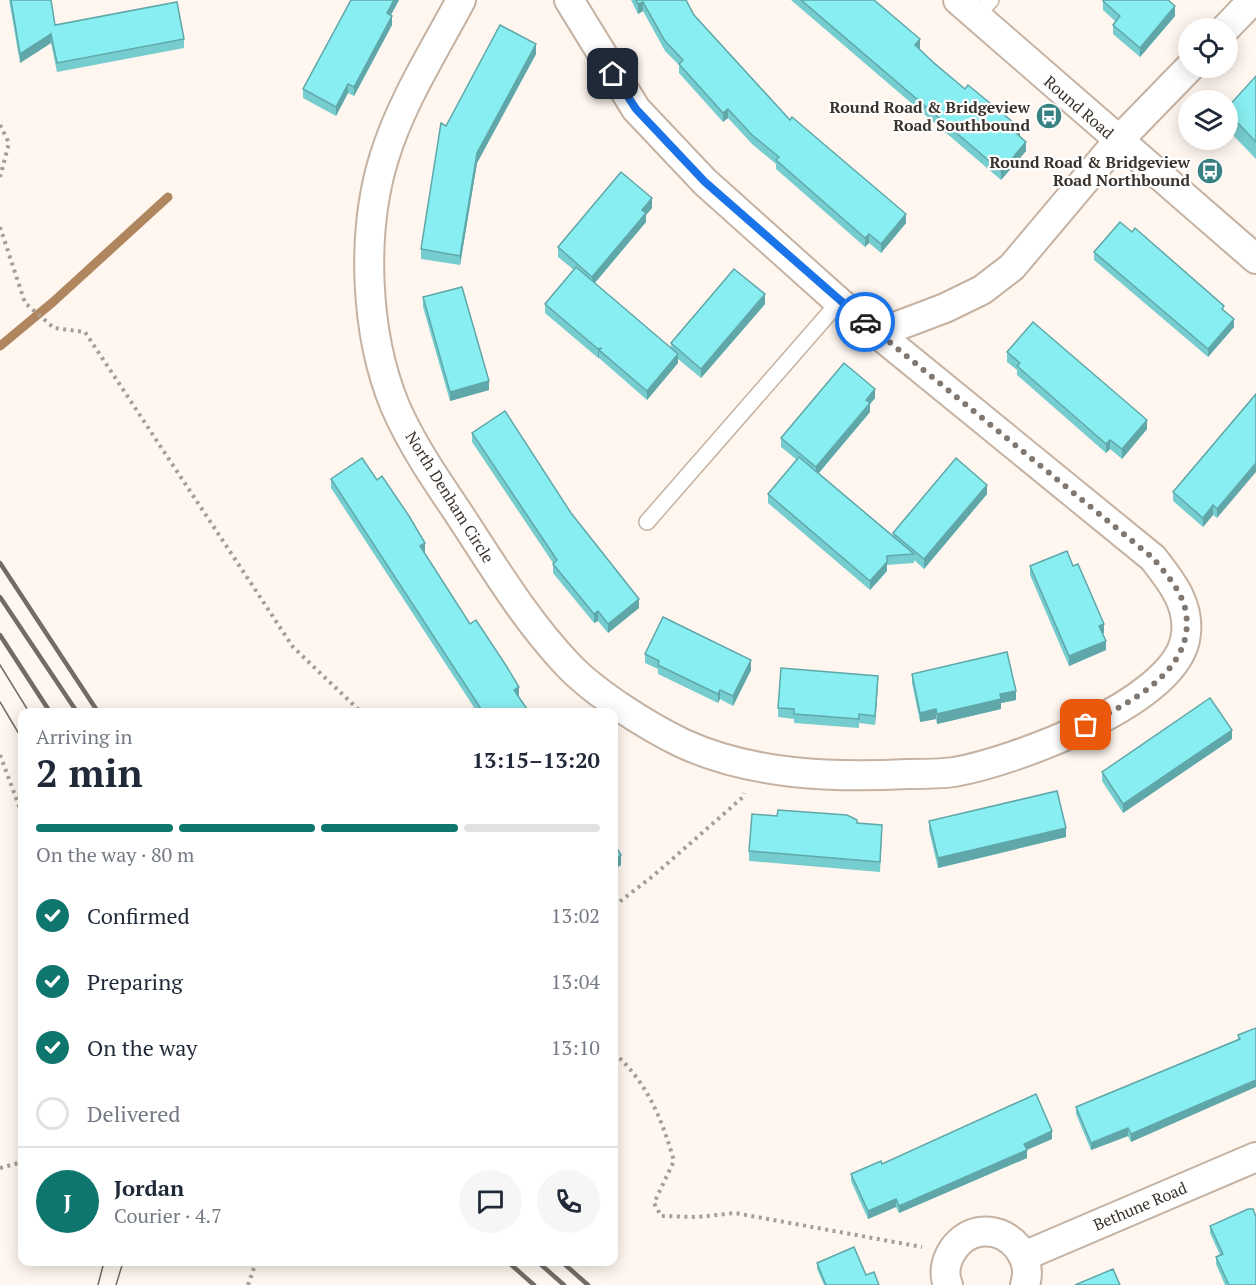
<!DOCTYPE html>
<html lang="en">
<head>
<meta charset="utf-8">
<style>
  :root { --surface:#fff; --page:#f6f6f7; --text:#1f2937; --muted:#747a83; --line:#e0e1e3; --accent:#0f766e }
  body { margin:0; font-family:"PT Serif",serif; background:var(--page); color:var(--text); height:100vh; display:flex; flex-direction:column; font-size:22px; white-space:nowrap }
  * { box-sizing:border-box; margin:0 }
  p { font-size:20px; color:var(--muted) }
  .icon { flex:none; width:33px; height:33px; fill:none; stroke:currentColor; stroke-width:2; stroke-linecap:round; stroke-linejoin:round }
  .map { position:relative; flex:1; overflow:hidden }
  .details { position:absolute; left:18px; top:708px; width:600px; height:558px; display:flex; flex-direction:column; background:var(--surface); border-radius:12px; box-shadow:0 3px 15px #0003 }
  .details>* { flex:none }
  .controls { position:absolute; left:1178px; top:18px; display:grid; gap:12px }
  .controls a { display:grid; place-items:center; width:60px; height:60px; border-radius:50%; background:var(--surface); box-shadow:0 3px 15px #0003; font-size:30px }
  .pin { position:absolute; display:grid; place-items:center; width:51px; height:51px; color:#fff; margin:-26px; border-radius:12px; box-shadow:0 3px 9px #0006 }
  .courier { position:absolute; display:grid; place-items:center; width:60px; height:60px; margin:-30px; border:4px solid #1a73e8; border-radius:50%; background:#fff; color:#222; box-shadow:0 2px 8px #0007 }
  .overview em { font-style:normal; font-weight:700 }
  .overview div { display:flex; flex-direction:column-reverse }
  .overview { display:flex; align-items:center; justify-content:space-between; height:102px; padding:0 18px }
  h1 { font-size:39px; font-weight:700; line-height:45px }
  .bar { display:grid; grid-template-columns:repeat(4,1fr); gap:9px 6px; align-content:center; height:72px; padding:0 18px }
  .bar i { height:8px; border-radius:4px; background:var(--line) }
  .bar .current { background:var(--accent) }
  .bar p { grid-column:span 4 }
  .line { display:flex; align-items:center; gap:15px; padding:0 18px; border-top:2px solid var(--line) }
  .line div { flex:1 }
  .round { display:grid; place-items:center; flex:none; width:63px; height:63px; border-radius:32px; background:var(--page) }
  ol { padding:0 18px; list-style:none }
  li { display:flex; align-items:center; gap:18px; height:66px }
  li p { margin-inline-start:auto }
  li .icon { padding:6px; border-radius:50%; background:var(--accent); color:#fff; stroke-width:4 }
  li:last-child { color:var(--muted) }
  li i { width:33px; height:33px; border:3px solid var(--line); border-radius:50% }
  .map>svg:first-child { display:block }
</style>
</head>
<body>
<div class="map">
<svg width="1256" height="1285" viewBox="0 0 1256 1285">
  <rect width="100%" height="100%" fill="#fef6ef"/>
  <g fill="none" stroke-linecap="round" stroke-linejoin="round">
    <!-- stream -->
    <polyline stroke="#b0865f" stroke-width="9" points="0,346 53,302 168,197"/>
    <defs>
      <g id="lane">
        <polyline points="976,16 991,0"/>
        <polyline points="647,522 839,302"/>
      </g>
      <g id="street">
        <path d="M461,0C434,51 401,102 384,158C361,233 365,333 395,406C411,443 434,477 457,511C492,564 525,620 569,666C596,694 647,726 682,743C751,775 834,778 908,774C923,774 939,774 954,772C1012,762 1171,704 1185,640C1192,607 1172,582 1153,558L839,302L705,182L636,109L569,0"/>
        <polyline points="958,0 1256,259"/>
        <polyline points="1226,28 1253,0"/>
        <polyline points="879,333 945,308 982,290 1012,267 1118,141 1189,68"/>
        <polyline points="1024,1256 1256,1157"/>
        <path d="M948,1285C939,1264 956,1236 979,1232C1009,1227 1034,1257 1025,1285"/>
      </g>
    </defs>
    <!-- lane casing -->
    <use href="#lane" stroke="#c5b2a2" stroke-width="18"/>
    <!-- street casing -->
    <use href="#street" stroke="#c5b2a2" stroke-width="32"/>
    <!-- path -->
    <g stroke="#a59e97" stroke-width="4" stroke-dasharray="3 4.5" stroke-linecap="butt">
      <polyline points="0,125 9,143 0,177"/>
      <polyline points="0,227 25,303 54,328 85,332 293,647 361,712"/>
      <polyline points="0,755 22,814"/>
      <polyline points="614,906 653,876 743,797 744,793"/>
      <path d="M614,1053C647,1082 662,1119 674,1161L654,1203L661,1216L698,1217L735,1213L922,1247"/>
      <polyline points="0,1168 22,1162"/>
      <polyline points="248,1285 256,1262"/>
    </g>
    <!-- lane -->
    <use href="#lane" stroke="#fff" stroke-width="15"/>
    <!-- street -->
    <use href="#street" stroke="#fff" stroke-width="28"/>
    <!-- tram -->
    <g stroke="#736c65" stroke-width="1.5">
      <polyline points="0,665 29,712"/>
      <polyline points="0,702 22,739"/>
      <polyline points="98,1285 104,1262"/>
      <polyline points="116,1285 123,1262"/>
    </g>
    <!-- rail -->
    <g stroke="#736c65" stroke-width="4.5">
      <polyline points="0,563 98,712"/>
      <polyline points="0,597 77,712"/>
      <polyline points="0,635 50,712"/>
      <polyline points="508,1262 534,1285"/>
      <polyline points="538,1262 564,1285"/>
      <polyline points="562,1262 588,1285"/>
    </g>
  </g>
  <!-- wall -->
  <g fill="#76cdcf">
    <polygon points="9,0 51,0 55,25 184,39 184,48 57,72 51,43 20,63"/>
    <polygon points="351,0 399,0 391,15 392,25 354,96 348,93 336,116 303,98 303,89"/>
    <polygon points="631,0 686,0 694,15 790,120 906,223 881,253 869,243 865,247 776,169 776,164 752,144 728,118 723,122 679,73 679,65 665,51 643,11 638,14"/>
    <polygon points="791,0 874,0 920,48 919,49 1020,136 1026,151 1001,180"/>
    <polygon points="1103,1 1175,16 1140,57 1113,34 1113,25 1115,21 1103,10"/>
    <polygon points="536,54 477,163 460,265 421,259 421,249 446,126"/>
    <polygon points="1256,76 1256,159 1227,129 1227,108"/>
    <polygon points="652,208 646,215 646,222 595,283 671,348 671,343 765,304 701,378 678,359 678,363 647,400 599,358 598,358 545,313 545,304 574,270 558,257 558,247"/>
    <polygon points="1094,252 1224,311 1234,327 1208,357 1094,260"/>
    <polygon points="423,297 489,390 450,401 423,307"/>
    <polygon points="1007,352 1147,429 1122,459 1110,449 1106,453 1017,375 1017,370 1007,362"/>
    <polygon points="1256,394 1217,518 1213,515 1203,527 1173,501 1173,492"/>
    <polygon points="875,398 870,404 870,412 819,473 893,536 893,533 987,494 924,569 914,560 914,563 887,565 887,571 870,590 768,503 768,494 797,460 781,447 781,438"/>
    <polygon points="472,433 571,513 639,608 608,633 598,621 594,623 553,573 553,563 472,442"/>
    <polygon points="331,479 425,552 425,553 470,624 519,696 518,696 529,712 477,712 331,488"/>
    <polygon points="1030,566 1104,633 1103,634 1106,650 1069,666 1030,575"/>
    <polygon points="645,654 751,670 733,706 720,699 718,703 658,674 658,669 645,663"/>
    <polygon points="912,674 1016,700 1001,703 1001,709 937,724 936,719 920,722 912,683"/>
    <polygon points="878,685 875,725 859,723 859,728 794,723 794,719 778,717 778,708"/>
    <polygon points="1232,739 1123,813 1102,781 1102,772"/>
    <polygon points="929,821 1066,837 938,868 929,830"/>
    <polygon points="857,823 882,834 880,872 749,861 749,851"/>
    <polygon points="1256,1028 1131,1142 1128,1136 1091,1150 1076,1114 1076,1107 1238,1039 1238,1035"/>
    <polygon points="1052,1139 1027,1150 1027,1158 899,1213 896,1207 868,1219 851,1181 851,1174 882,1164"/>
    <polygon points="1210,1226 1256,1285 1225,1285 1216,1264 1216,1257 1220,1255 1210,1233"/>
    <polygon points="817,1263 866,1275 879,1285 824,1285 817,1269"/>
  </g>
  <!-- shaded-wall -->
  <g fill="#60a7a9">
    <polygon points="394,0 399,0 387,22 387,13"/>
    <polygon points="643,2 643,11 638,14 638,4"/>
    <polygon points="1175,6 1175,16 1140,57 1140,48"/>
    <polygon points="392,16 392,25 354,96 354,87"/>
    <polygon points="51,34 51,43 20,63 20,54"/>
    <polygon points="920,39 920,48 915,54 915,45"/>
    <polygon points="536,44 536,54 477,163 460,265 460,256 477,153"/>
    <polygon points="348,84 348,93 336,116 336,107"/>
    <polygon points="728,109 728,118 723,122 723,113"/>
    <polygon points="1020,128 1020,138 1016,133"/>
    <polygon points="1026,142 1026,151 1001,180 1001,171"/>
    <polygon points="652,198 652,208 646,215 646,222 592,286 592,277 642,210"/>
    <polygon points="906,214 906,223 881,253 881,244"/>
    <polygon points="869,234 869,243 865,247 865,238"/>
    <polygon points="765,294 765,304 701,378 701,369"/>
    <polygon points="1234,319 1234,327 1208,357 1208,349"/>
    <polygon points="602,348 599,350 599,358 598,358 598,349"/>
    <polygon points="678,354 678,363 647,400 647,391"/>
    <polygon points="489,381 489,390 450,401 450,392"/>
    <polygon points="875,389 875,398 870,404 870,412 816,476 816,467 866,400"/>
    <polygon points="1147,420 1147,429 1122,459 1122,449"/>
    <polygon points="1110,440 1110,449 1106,453 1106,444"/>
    <polygon points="1256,463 1256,472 1217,518 1217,509"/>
    <polygon points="987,485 987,494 924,569 924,559"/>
    <polygon points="1213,505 1213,515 1203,527 1203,518"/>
    <polygon points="425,543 425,552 420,556 420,546"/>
    <polygon points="887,556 887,571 870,590 870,581"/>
    <polygon points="639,599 639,608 608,633 608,624"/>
    <polygon points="598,611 598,621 594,623 594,614"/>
    <polygon points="1104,624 1104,633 1099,635 1099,626"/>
    <polygon points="1106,641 1106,650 1069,666 1069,656"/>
    <polygon points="751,660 751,670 733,706 733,696"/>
    <polygon points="878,676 878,685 875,725 875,716"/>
    <polygon points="519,687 519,696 514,699 514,690"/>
    <polygon points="720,690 720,699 718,703 718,694"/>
    <polygon points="1016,691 1016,700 1001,703 1001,709 937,724 937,714 1000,694"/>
    <polygon points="936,709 936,719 920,722 920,713"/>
    <polygon points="1232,730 1232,739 1123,813 1123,804"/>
    <polygon points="1066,828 1066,837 938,868 938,858"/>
    <polygon points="621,855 621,865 614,870 614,860"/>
    <polygon points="1256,1080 1256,1087 1131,1142 1131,1134"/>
    <polygon points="1128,1128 1128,1136 1091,1150 1091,1143"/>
    <polygon points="1052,1131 1052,1139 1024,1151 1024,1144"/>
    <polygon points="1027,1150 1027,1158 899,1213 899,1206"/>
    <polygon points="896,1199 896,1207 868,1219 868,1211"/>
  </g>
  <!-- building -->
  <g fill="#89eef1" stroke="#60a7a9" stroke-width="1.5">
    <polygon points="11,0 51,0 55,25 177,2 184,39 57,63 51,34 20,54"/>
    <polygon points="351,0 394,0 387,13 392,16 354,87 348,84 336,107 303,89"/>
    <polygon points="636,0 686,0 694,15 790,120 792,117 906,214 881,244 869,234 865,238 776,160 779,157 752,135 728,109 723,113 679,64 683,60 665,41 643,2 638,4"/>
    <polygon points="801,0 874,0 920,39 915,45 935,64 965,89 968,85 1020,128 1016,133 1026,142 1001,171"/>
    <polygon points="1103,0 1168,0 1175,6 1140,48 1113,25 1120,16 1103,1"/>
    <polygon points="500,25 536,44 477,153 460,256 421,249 441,123 446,126"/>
    <polygon points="1256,76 1256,142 1227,112 1227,108"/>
    <polygon points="621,172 652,198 642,210 646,213 592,277 558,247"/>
    <polygon points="1120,222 1132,232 1135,228 1224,306 1222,309 1234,319 1208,349 1094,252"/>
    <polygon points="576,267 678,354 647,391 599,350 602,348 598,349 545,304"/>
    <polygon points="734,269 765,294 701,369 671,343"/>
    <polygon points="462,287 489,381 450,392 423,297"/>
    <polygon points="1033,322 1147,420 1122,449 1110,440 1106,444 1017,366 1020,363 1007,352"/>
    <polygon points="844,363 875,389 866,400 870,403 816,467 781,438"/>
    <polygon points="1256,394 1256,463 1217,509 1213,505 1203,518 1173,492"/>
    <polygon points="505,411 571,513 639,599 608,624 598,611 594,614 553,564 557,560 472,433"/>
    <polygon points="799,457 914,554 887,556 887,562 870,581 768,494"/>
    <polygon points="362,458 377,480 382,476 409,516 425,543 420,546 470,624 476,620 507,667 519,687 514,690 529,712 483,712 331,479"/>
    <polygon points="956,458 987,485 924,559 893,533"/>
    <polygon points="1067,551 1073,566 1078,564 1104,624 1099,626 1106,641 1069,656 1030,566"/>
    <polygon points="663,617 751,660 733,696 720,690 718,694 697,684 658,665 659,661 645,654"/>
    <polygon points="1007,652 1016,691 1000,694 1001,699 937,714 936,709 920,713 912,674"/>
    <polygon points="781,668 878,676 875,716 859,714 859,719 794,714 794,709 778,708"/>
    <polygon points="1210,698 1232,730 1123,804 1102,772"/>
    <polygon points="1057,791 1066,828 938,858 929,821"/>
    <polygon points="778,810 847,815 857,820 857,823 882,825 880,862 749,851 752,814 777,816"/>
    <polygon points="614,843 621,855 614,860"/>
    <polygon points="1256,1028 1256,1080 1131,1134 1128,1128 1091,1143 1076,1107 1240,1039 1238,1035"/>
    <polygon points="1036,1094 1052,1131 1024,1144 1027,1150 899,1206 896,1199 868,1211 851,1174 881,1161 882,1164"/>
    <polygon points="1248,1209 1253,1209 1256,1217 1256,1285 1229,1285 1216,1257 1223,1254 1210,1226"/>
    <polygon points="854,1247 866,1275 874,1272 879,1285 826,1285 817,1263"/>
    <polygon points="1113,1269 1120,1285 1075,1285"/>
  </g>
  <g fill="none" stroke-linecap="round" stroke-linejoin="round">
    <!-- done -->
    <path stroke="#7f7770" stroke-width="6" stroke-dasharray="0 10.8" d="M865,322L1153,558C1166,574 1183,592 1186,613C1195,671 1129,703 1086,725"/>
    <!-- route -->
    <polyline stroke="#1a73e8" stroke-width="8" points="613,74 636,109 705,182 865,322"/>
  </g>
  <!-- icons -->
  <defs>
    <symbol id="bus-disc" viewBox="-11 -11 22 22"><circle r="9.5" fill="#388183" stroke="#fff"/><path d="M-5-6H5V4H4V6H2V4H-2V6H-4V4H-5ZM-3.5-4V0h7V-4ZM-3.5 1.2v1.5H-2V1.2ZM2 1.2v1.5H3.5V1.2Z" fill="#fff"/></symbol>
  </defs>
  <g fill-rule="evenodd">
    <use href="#bus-disc" x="1034" y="101" width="30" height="30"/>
    <use href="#bus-disc" x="1195" y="156" width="30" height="30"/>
  </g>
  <g text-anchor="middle" stroke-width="4.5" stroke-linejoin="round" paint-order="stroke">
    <!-- poi labels -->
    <g font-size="16" font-weight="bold" fill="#3a332c" stroke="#fff" text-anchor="end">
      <text x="1030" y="113">Round Road &amp; Bridgeview<tspan x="1030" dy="18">Road Southbound</tspan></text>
      <text x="1190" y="168">Round Road &amp; Bridgeview<tspan x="1190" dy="18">Road Northbound</tspan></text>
    </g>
    <!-- street labels -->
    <g font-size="16" fill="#3a332c" stroke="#fff">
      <text transform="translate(1079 107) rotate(41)" y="6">Round Road</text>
      <text transform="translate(450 497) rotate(58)" y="6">North Denham Circle</text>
      <text transform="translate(1140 1206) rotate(-23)" y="6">Bethune Road</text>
    </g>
  </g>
</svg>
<div class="controls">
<a><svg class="icon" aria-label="locate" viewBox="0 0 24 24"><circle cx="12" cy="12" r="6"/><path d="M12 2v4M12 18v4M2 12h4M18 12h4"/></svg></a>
<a><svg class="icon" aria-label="layers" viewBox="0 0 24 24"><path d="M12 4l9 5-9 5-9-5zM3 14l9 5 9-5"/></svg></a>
</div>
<div class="pin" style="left:1086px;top:725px;background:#ea580c"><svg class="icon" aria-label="bag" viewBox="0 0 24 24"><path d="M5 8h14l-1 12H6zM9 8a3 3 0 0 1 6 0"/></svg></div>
<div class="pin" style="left:613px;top:74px;background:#1f2937"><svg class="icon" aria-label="home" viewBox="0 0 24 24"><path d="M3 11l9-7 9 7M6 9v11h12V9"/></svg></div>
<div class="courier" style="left:865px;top:322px"><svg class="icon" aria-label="car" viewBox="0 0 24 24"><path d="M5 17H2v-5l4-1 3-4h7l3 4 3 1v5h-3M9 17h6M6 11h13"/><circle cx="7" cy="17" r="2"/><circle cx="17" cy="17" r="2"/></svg></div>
<section class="details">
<div class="overview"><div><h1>2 min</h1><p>Arriving in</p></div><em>13:15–13:20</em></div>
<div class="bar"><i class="current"></i><i class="current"></i><i class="current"></i><i></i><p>On the way · 80 m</p></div>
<ol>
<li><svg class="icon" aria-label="check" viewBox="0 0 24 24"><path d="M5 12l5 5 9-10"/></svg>Confirmed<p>13:02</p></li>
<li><svg class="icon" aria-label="check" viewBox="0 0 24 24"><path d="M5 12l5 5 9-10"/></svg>Preparing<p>13:04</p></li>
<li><svg class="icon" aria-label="check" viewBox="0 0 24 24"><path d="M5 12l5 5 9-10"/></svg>On the way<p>13:10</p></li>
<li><i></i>Delivered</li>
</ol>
<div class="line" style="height:108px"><b class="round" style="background:var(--accent);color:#fff">J</b><div><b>Jordan</b><p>Courier · 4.7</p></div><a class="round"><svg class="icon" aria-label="chat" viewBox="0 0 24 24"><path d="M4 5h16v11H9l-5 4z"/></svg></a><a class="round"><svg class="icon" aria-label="phone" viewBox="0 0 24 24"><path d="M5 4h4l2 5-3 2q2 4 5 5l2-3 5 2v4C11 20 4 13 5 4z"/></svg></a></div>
</section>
</div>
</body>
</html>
